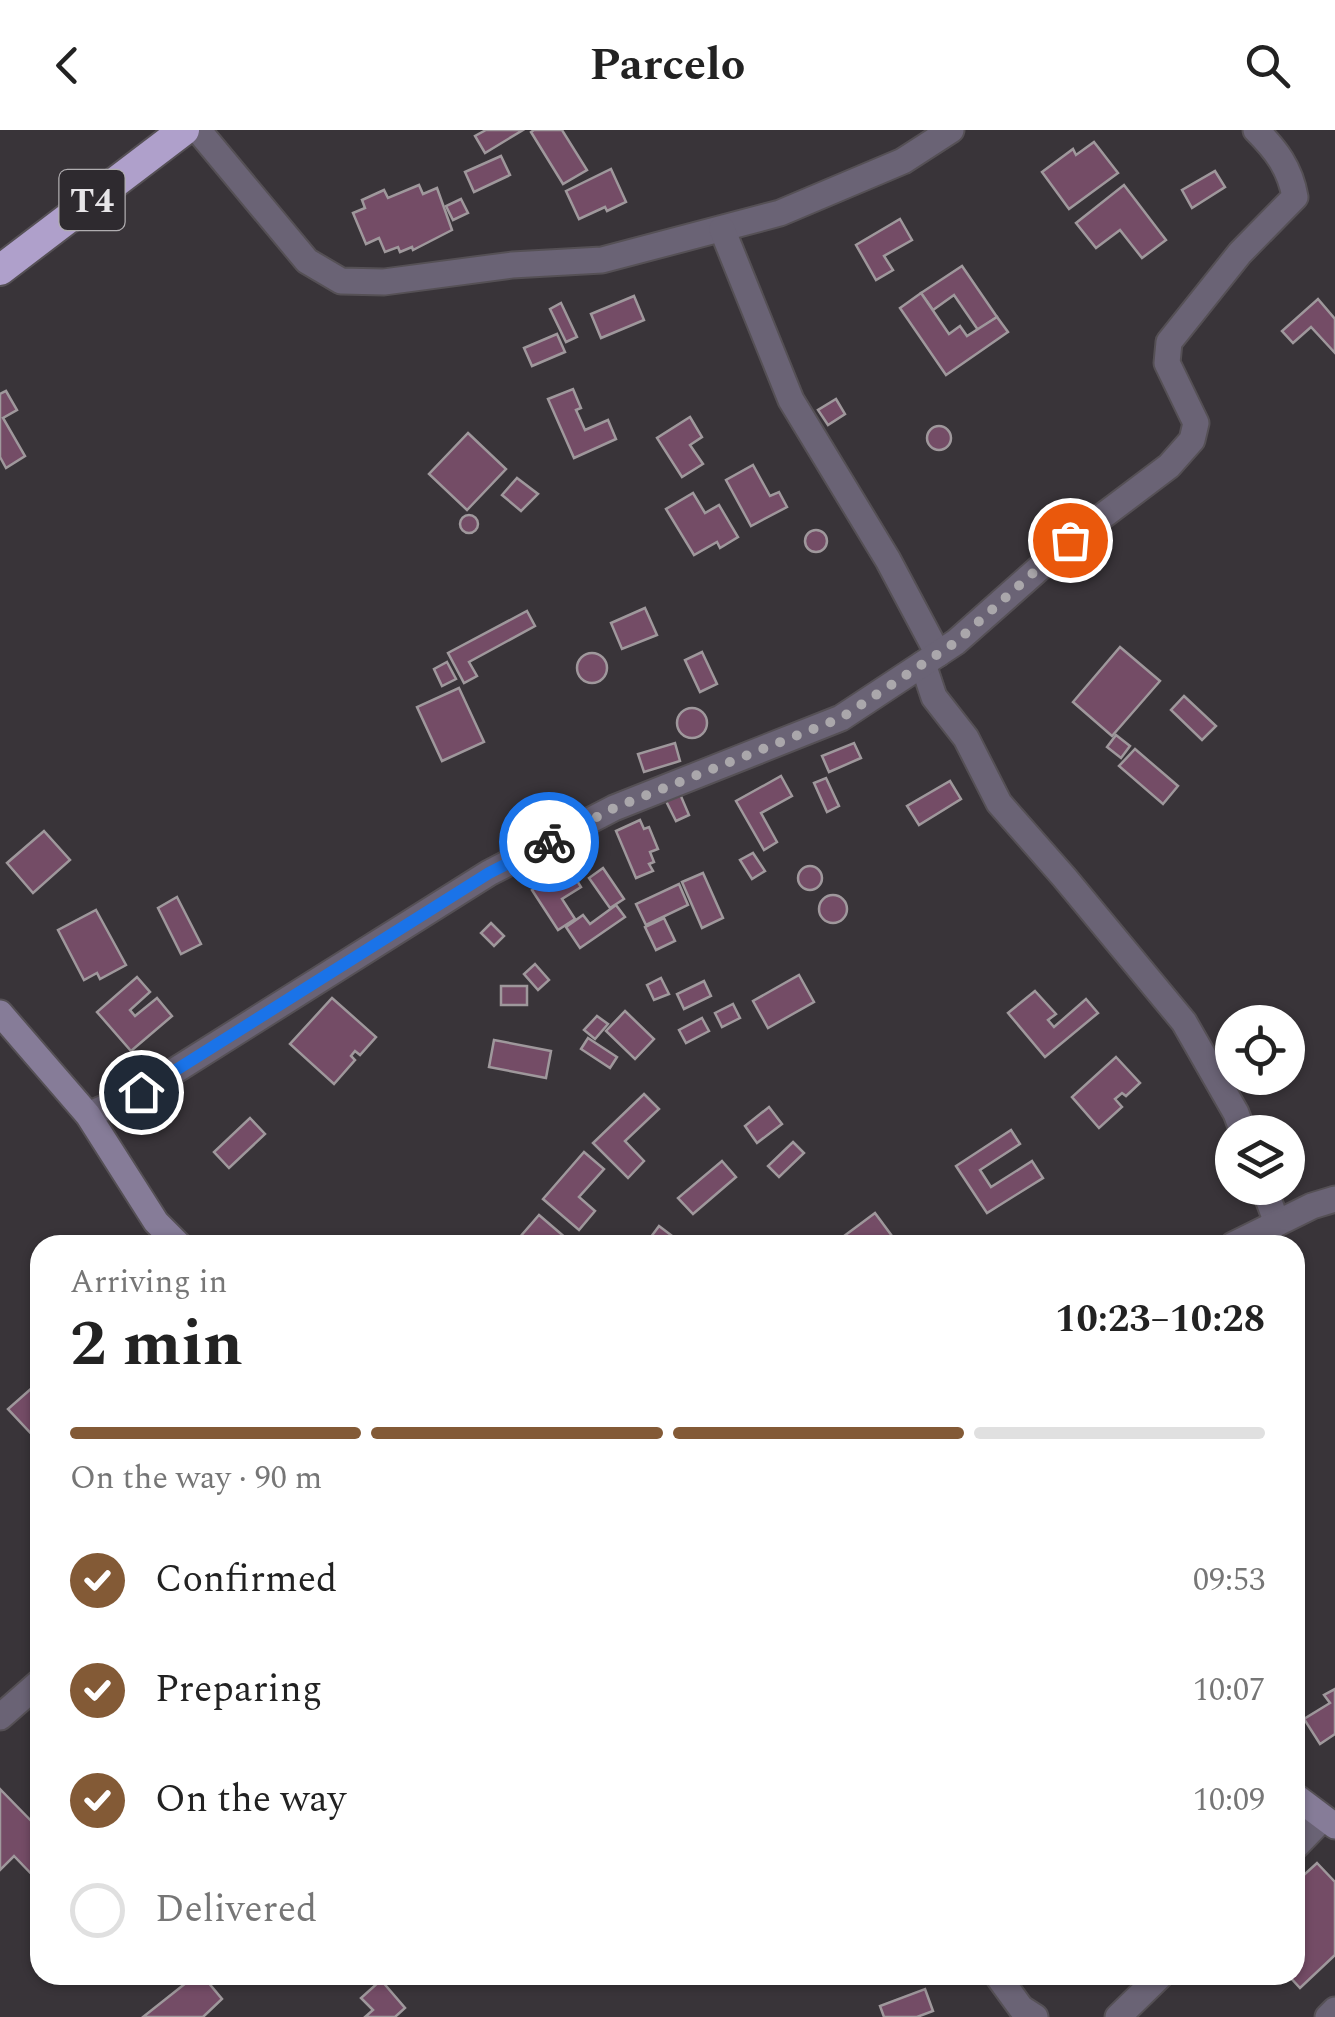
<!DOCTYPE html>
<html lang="en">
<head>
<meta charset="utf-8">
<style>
  :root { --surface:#fff; --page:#f6f6f6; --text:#222; --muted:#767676; --line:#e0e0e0; --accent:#835a36 }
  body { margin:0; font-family:Spectral,serif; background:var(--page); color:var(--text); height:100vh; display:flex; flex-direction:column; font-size:38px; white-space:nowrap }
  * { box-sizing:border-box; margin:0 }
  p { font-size:32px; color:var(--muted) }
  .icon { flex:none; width:55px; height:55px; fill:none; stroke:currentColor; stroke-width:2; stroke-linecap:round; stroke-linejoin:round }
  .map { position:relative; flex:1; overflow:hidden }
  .details { position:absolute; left:30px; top:1105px; width:1275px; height:750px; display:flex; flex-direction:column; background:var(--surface); border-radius:30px; box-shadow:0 2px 8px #0004 }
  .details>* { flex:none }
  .tools { position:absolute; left:1215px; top:875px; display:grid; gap:20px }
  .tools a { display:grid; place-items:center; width:90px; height:90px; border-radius:50%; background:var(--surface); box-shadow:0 2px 8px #0004; font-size:50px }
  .pin { position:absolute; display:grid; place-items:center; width:85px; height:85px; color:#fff; margin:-42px; border:5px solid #fff; border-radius:50%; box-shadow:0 2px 10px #0007 }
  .courier { position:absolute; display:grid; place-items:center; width:100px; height:100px; margin:-50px; border:8px solid #1a73e8; border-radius:50%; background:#fff; color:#222; box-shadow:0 2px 12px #0007 }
  .overview em { font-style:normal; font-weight:700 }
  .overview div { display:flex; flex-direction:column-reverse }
  .overview { display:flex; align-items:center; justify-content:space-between; height:170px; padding:0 40px }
  h1 { font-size:65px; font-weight:700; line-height:75px }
  .bar { display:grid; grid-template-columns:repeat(4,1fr); gap:15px 10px; align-content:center; height:120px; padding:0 40px }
  .bar i { height:12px; border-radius:8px; background:var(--line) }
  .bar .selected { background:var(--accent) }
  .bar p { grid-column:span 4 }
  ol { padding:0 40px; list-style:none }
  li { display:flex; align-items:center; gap:30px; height:110px }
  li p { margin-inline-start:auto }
  li .icon { padding:10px; border-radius:50%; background:var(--accent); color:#fff; stroke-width:4 }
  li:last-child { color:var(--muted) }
  li i { width:55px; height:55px; border:5px solid var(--line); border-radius:50% }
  header { display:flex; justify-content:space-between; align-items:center; height:130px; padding:0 40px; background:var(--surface); font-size:45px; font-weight:700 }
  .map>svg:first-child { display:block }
</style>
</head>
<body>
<header><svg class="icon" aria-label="back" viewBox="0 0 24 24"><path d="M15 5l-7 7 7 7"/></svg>Parcelo<svg class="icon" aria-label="search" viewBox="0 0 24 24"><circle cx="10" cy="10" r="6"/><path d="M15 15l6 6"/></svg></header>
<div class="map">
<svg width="1335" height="1887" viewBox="0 0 1335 1887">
  <rect width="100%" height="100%" fill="#393439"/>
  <!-- building -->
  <g fill="#744c66" stroke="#9f989c" stroke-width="2.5">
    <polygon points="486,0 523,0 485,23 475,6"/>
    <polygon points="534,0 562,0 587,40 563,54 531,2"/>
    <polygon points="1094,12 1118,43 1069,79 1042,42 1073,19 1076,25"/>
    <polygon points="501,26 510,45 474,62 465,42"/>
    <polygon points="611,39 626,72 607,81 605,77 579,89 566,61"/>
    <polygon points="1215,41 1225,57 1192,78 1182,60"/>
    <polygon points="419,55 423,64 437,58 452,100 413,120 412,117 400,122 398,117 385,122 379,108 366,114 353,83 365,78 362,70 384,60 388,68"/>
    <polygon points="1124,55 1166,110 1142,128 1120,100 1096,118 1076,93"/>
    <polygon points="461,69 468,83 453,90 446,76"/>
    <polygon points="900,89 912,110 884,126 893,140 876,150 856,115"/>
    <polygon points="962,136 997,187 978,200 954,165 933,180 921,163"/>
    <polygon points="921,163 949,204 960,196 967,206 997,187 1008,202 946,245 900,178"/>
    <polygon points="634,166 644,190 601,208 591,184"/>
    <polygon points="1318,169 1335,189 1335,223 1311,197 1293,213 1282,201"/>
    <polygon points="561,173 577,207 566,212 550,179"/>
    <polygon points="557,204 565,222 532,236 524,218"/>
    <polygon points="573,259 581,278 576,280 585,300 608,290 616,309 574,328 548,269"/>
    <polygon points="6,261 17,280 3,288 25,326 6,338 0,327 0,264"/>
    <polygon points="836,269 845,284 828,295 818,280"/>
    <polygon points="690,287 702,307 690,315 703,334 682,347 657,308"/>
    <circle cx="939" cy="308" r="12"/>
    <polygon points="468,303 506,339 467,380 429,344"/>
    <polygon points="753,335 770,366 779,362 787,377 751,396 726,350"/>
    <polygon points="517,348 538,364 521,381 502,365"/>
    <polygon points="693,363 705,383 719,375 738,407 720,418 717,412 694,425 666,379"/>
    <circle cx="469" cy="394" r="9"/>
    <circle cx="816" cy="411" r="11"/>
    <polygon points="645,478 657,505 622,519 611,493"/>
    <polygon points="527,481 535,496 469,532 477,546 464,553 448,523"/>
    <polygon points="1120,517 1160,551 1112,606 1073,572"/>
    <polygon points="702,522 717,554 700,562 685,530"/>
    <circle cx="592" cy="538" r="15"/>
    <polygon points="447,532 456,549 442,556 434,539"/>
    <polygon points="459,558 484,612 442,631 417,577"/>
    <polygon points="1184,566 1216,596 1202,610 1171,580"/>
    <circle cx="692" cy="593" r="15"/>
    <polygon points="1116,605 1130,616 1121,628 1107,617"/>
    <polygon points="675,613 680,631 644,642 638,624"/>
    <polygon points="854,613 861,628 829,642 822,626"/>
    <polygon points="1135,619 1178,656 1163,674 1119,636"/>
    <polygon points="781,646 792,666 761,683 777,712 764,720 736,671"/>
    <polygon points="826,648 839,676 827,682 814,653"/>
    <polygon points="950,651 961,669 919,695 907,676"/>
    <polygon points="680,664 689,685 676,691 666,671"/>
    <polygon points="640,690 644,699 649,697 658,719 650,722 654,732 649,734 653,741 636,748 616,701"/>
    <polygon points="44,701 70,730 33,763 7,733"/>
    <polygon points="753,723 765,741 752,749 740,730"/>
    <circle cx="810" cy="748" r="12"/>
    <polygon points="568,736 581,757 562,769 575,789 558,800 532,760"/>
    <polygon points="603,738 624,769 610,778 589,748"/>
    <polygon points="703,743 723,788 702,798 682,752"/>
    <polygon points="679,754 688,775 646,795 636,774"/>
    <circle cx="833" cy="779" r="14"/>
    <polygon points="177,767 201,814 181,824 158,778"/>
    <polygon points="616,775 625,787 580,818 566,797 583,785 590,794"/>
    <polygon points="96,780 126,835 100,849 97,843 84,850 58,800"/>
    <polygon points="664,788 675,811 656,820 645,797"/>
    <polygon points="491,793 504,806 494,816 481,803"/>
    <polygon points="535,834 549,850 538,860 524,844"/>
    <polygon points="799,845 814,872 768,898 753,871"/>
    <polygon points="137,847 150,862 130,880 135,886 157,868 172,886 131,921 97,882"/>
    <polygon points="661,848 669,864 654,870 647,855"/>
    <polygon points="704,851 711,866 684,879 677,864"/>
    <rect x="501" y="856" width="26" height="19"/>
    <polygon points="1035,861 1056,884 1048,890 1054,897 1086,869 1098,883 1045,927 1008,883"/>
    <polygon points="332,868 376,907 360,925 355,921 351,926 355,930 334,954 290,914"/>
    <polygon points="733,874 740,888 722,897 715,883"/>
    <polygon points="625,881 654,909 635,929 606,901"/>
    <polygon points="597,886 608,894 595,909 584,900"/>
    <polygon points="702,888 709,901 686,913 679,900"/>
    <polygon points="588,908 617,927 610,938 581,919"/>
    <polygon points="494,910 551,921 546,948 489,937"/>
    <polygon points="1116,927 1140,953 1126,966 1122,963 1115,969 1122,977 1099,998 1072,967"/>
    <polygon points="644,964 659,979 625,1011 644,1031 628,1048 593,1013"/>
    <polygon points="769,977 782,994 757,1013 745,996"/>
    <polygon points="250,988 265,1004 229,1038 214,1022"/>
    <polygon points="1011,1000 1020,1014 980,1040 991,1057 1032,1031 1043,1048 987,1083 956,1036"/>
    <polygon points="793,1012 804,1023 779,1047 768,1036"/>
    <polygon points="584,1022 604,1039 579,1067 595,1081 579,1100 543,1069"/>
    <polygon points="722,1031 736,1047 693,1084 678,1068"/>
    <polygon points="875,1083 892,1106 880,1115 832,1115"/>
    <polygon points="539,1085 574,1115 513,1115"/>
    <polygon points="659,1096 684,1115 645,1115"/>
    <polygon points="33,1257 40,1264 40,1313 8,1279"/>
    <polygon points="1335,1559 1335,1604 1320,1614 1304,1589 1330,1573 1324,1565"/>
    <polygon points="0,1659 40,1700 40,1753 14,1726 0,1740"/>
    <polygon points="1317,1733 1335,1752 1335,1825 1300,1858 1288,1845 1295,1845 1295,1753"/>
    <polygon points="196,1845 202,1845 222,1869 203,1887 143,1887"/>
    <polygon points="381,1850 405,1878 395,1887 365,1887 373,1880 361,1868"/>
    <polygon points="925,1859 933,1881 917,1887 884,1887 880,1876"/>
  </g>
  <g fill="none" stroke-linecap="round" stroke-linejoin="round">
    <defs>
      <g id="street">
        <polyline points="198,0 307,131 341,151 384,152 512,135 602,130 780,83 903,31 951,0"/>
        <polyline points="722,99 791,270 888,430 938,524"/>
        <polyline points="923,534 934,567 966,608 999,673 1064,747 1184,892 1236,983 1243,1002"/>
        <path d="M88,985L141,962L489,743L614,678L841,588L956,512L1071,410L1169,336L1192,310L1196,293L1167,233L1169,212L1240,123L1295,67C1290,38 1276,20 1256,0"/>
        <polyline points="1264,1058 1277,1093"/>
        <polyline points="1233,1115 1312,1076 1335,1069"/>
        <polyline points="0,1587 40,1552"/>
        <polyline points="1295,1717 1323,1688"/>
        <polyline points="997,1845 1021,1878 1035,1887"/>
        <polyline points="1118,1887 1161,1845"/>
        <polyline points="1328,1887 1335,1880"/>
      </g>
      <g id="secondary">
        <polyline points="0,883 88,985 156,1092 179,1115"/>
        <polyline points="1295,1666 1335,1696"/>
      </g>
      <polyline id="highway" points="0,140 184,0"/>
    </defs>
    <!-- street casing -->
    <use href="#street" stroke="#555055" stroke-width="29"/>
    <!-- secondary casing -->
    <use href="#secondary" stroke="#555055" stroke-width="29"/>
    <!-- highway casing -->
    <use href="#highway" stroke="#555055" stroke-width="34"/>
    <!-- street -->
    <use href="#street" stroke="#6a6375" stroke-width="25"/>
    <!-- secondary -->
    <use href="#secondary" stroke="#867c98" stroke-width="25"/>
    <!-- highway -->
    <use href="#highway" stroke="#afa0cb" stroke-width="30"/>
  </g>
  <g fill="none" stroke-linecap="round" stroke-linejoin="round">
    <!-- done -->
    <polyline stroke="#aaa7ab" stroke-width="10" stroke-dasharray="0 18" points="549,712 614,678 841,588 956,512 1070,410"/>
    <!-- route -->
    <polyline stroke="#1a73e8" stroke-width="12" points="141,962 489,743 549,712"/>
  </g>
  <g text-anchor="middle" stroke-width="9" stroke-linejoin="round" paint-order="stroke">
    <!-- shield labels -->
    <rect fill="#2e2a2f" stroke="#b0adb0" stroke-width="2.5" x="59.5" y="40" width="65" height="60" rx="8"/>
    <g font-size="35" font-weight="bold" fill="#e7e5e8">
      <text x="92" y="82">T4</text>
    </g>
  </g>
</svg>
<div class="tools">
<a><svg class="icon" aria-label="locate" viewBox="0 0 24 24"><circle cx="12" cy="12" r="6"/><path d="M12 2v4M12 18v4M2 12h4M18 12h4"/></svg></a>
<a><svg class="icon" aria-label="layers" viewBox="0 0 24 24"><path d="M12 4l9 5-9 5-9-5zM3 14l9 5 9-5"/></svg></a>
</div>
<div class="pin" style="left:1070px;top:410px;background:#ea580c"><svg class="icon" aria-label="bag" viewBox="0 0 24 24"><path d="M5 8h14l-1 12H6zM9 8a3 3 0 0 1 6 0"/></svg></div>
<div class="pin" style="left:141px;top:962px;background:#1f2937"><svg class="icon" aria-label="home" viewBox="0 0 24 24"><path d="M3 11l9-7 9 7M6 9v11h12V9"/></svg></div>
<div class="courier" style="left:549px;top:712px"><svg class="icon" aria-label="bike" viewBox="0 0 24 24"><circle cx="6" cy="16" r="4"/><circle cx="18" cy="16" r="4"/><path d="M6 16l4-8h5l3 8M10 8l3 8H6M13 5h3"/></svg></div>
<section class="details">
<div class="overview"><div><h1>2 min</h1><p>Arriving in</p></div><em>10:23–10:28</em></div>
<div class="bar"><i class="selected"></i><i class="selected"></i><i class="selected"></i><i></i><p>On the way · 90 m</p></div>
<ol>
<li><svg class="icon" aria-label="check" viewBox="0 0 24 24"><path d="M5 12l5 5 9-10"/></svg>Confirmed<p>09:53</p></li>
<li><svg class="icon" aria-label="check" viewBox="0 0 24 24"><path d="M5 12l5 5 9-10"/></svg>Preparing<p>10:07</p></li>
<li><svg class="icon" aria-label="check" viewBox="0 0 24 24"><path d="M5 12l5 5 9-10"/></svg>On the way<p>10:09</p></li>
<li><i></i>Delivered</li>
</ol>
</section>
</div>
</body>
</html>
